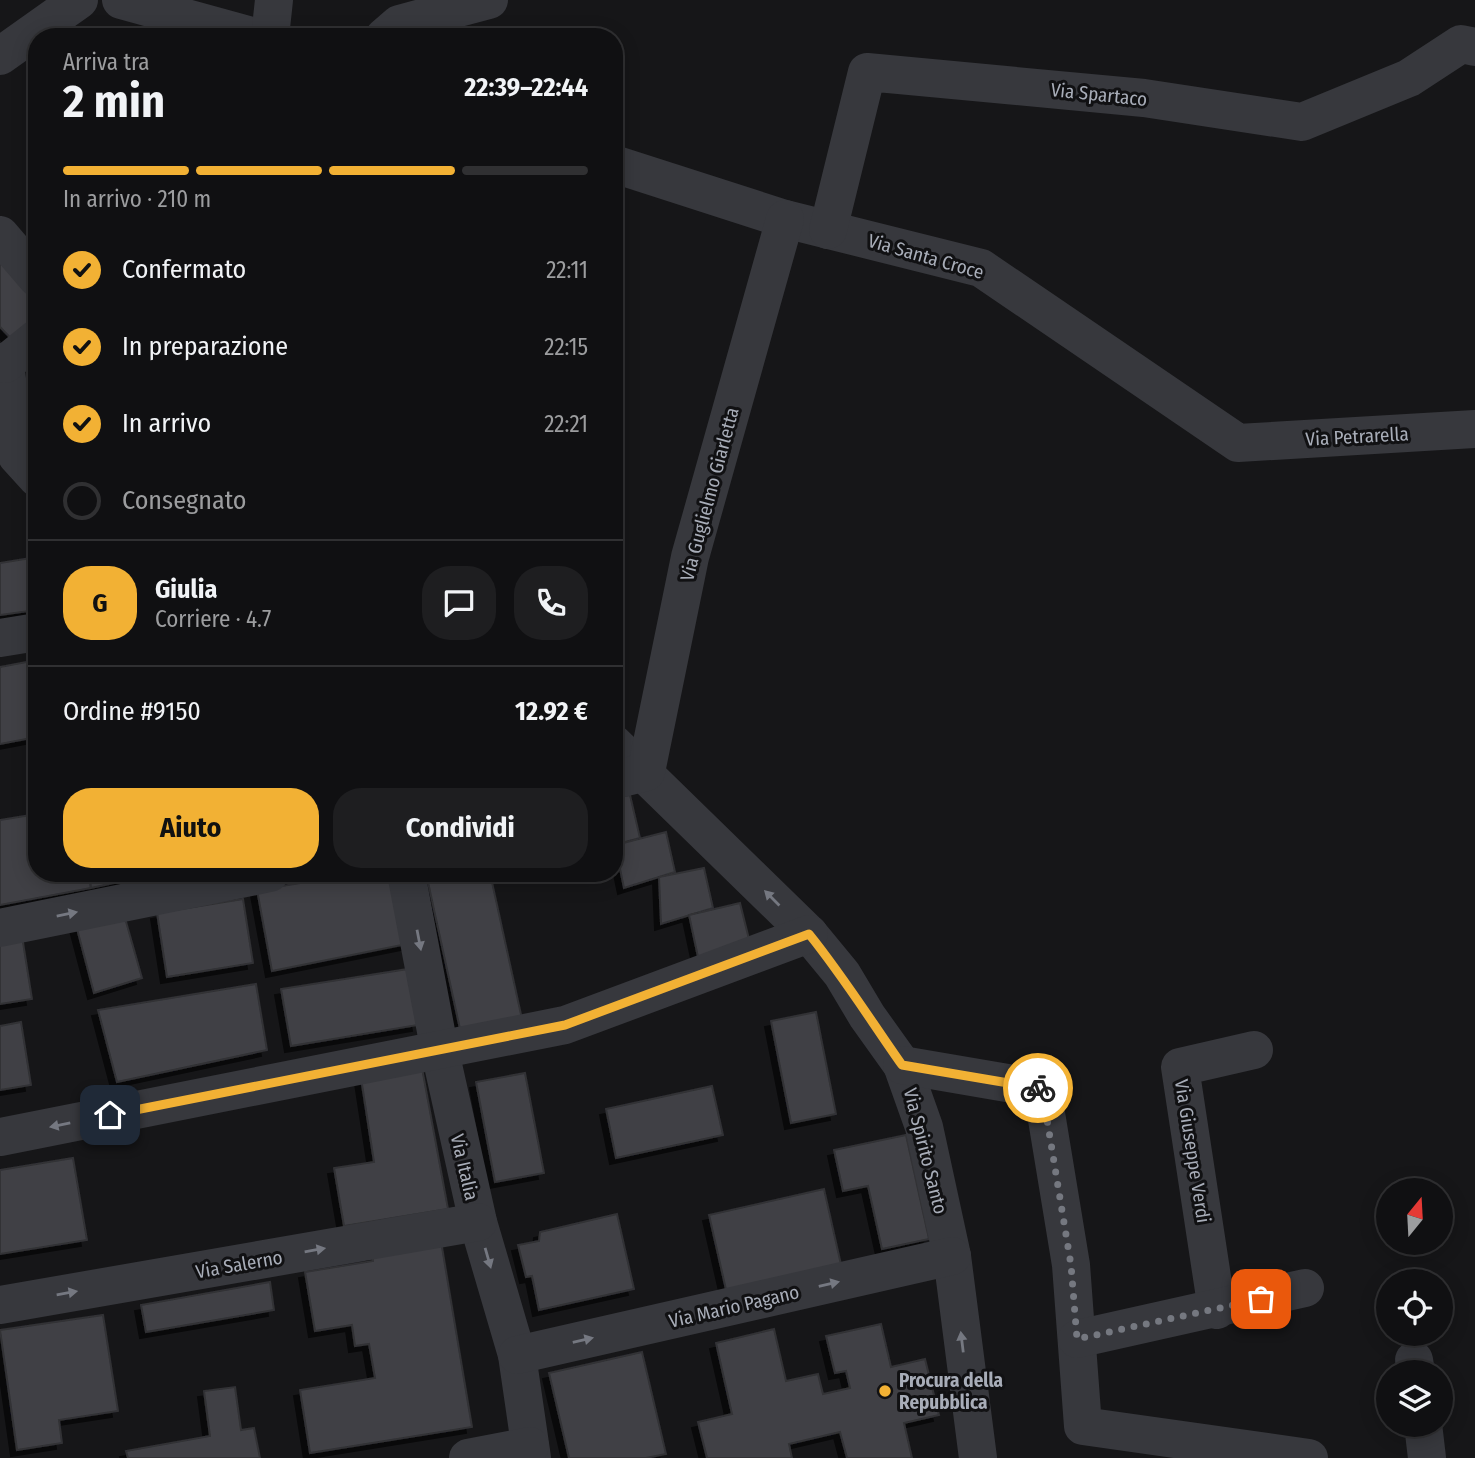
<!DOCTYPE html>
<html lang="it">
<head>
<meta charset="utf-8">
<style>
  :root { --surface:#101012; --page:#1e1e20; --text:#f1f3f6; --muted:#9c9d9f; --line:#303032; --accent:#f2b134 }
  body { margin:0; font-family:"Fira Sans Condensed",sans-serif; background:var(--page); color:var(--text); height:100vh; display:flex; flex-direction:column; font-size:26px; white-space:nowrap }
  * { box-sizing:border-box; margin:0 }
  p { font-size:23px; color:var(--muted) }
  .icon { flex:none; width:38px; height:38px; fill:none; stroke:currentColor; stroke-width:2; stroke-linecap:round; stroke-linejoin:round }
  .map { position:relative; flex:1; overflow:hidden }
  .sheet { position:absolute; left:28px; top:28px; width:595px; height:854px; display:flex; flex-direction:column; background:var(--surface); border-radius:28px; box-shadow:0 4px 18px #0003,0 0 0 2px var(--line) }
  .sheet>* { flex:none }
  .needle { width:46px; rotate:18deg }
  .controls { position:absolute; left:1376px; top:1178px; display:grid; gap:14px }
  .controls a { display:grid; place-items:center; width:77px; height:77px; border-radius:50%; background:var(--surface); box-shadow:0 4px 18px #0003,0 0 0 2px var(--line); font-size:35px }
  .pin { position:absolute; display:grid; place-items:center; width:60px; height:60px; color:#fff; margin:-30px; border-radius:14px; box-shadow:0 4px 10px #0006 }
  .courier { position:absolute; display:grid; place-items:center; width:70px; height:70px; margin:-35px; border:5px solid #f2b134; border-radius:50%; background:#fff; color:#222; box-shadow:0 2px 9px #0007 }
  .summary em { font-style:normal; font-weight:700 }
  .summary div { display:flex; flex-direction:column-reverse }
  .summary { display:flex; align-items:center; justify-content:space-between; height:119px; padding:0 35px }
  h1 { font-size:46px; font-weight:700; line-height:52px }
  .bar { display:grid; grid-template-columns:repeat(4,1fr); gap:10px 7px; align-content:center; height:84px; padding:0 35px }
  .bar i { height:9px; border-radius:5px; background:var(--line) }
  .bar .on { background:var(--accent) }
  .bar p { grid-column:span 4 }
  .line { display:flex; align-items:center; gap:18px; padding:0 35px; border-top:2px solid var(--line) }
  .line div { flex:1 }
  .round { display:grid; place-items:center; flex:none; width:74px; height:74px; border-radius:28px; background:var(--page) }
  ol { padding:0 35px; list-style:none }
  li { display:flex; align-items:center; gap:21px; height:77px }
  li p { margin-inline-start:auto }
  li .icon { padding:7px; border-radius:50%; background:var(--accent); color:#111; stroke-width:4 }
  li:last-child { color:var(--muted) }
  li i { width:38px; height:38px; border:4px solid var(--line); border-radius:50% }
  .cta { display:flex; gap:14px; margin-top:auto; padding:14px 35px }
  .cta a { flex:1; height:80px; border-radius:28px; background:var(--accent); color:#111; font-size:28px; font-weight:700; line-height:80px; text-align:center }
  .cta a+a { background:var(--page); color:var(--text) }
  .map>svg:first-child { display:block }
</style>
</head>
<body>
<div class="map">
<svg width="1475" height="1458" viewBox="0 0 1475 1458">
  <defs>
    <filter id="shadow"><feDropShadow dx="-6" dy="6" stdDeviation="0" flood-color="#0009"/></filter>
  </defs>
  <rect width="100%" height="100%" fill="#161618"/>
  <!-- building -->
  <g fill="#404145" stroke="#303034" stroke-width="2" filter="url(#shadow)">
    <polygon points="0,260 37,297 37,331 20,348 0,327"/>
    <polygon points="37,557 37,610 0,615 0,563"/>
    <polygon points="37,660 37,737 0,744 0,667"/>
    <polygon points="630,795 640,838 614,845 614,798"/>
    <polygon points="37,814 37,873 89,873 91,888 0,905 0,820"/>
    <polygon points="666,832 675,872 624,888 615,845"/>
    <polygon points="704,868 713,908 661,924 659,877"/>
    <polygon points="89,873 149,873 150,875 91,888"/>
    <polygon points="362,873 399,873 412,943 272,971 257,890"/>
    <polygon points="426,873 490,873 522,1019 460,1029"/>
    <polygon points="243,899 253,963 167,977 157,913"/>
    <polygon points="740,903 750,943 698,957 689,915"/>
    <polygon points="123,911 142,978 94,993 76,925"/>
    <polygon points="22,936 32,999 0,1004 0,940"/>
    <polygon points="408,969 418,1025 291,1046 281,989"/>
    <polygon points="256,984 267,1050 117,1082 98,1010"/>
    <polygon points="816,1012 836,1114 791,1123 771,1021"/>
    <polygon points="21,1022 31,1085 0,1090 0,1026"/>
    <polygon points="422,1068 448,1209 344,1226 334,1168 374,1162 361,1078"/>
    <polygon points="525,1073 544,1173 495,1182 476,1082"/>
    <polygon points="712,1086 723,1135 616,1158 606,1109"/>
    <polygon points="906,1135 929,1239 882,1249 868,1186 843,1191 834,1150"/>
    <polygon points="73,1158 87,1240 0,1254 0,1170"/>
    <polygon points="824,1189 842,1269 727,1294 709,1215"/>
    <polygon points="617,1214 634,1289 539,1310 532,1276 526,1277 518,1245 539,1241 540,1232"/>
    <polygon points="440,1235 472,1427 310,1453 300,1390 375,1378 369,1344 355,1346 352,1325 315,1331 305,1272 373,1261 371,1246"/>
    <polygon points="270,1282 274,1310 146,1332 141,1305"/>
    <polygon points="103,1315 118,1411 59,1420 62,1443 17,1450 0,1330"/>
    <polygon points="881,1324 891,1367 925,1359 939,1415 904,1423 912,1458 847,1458 840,1432 789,1444 792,1458 707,1458 698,1422 732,1414 716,1343 774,1329 786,1381 818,1374 823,1394 850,1388 846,1371 835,1373 826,1336"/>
    <polygon points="642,1352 666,1454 646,1458 569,1458 549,1373"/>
    <polygon points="235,1387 241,1430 254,1428 260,1458 128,1458 126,1451 210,1436 204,1391"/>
  </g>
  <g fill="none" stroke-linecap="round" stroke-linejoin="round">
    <!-- minor -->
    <g stroke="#37383d" stroke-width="38">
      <polyline points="121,0 255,37"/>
      <polyline points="270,37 274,0"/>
      <polyline points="384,37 399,24 489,0"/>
      <polyline points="0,56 79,0"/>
      <polyline points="614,164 785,219 981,268 1238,443 1475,429"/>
      <polyline points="828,230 867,72 1144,98 1302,122 1409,78 1461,44 1475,47"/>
      <polyline points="0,235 37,278"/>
      <polyline points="0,362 5,364 17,456 37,478"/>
      <polyline points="5,364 37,338"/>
      <polyline points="0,638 37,632"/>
      <polyline points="614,744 809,934 842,974 867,1016 902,1065 924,1127 952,1256 978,1458"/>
      <polyline points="614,780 646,772 690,557 785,219"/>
      <polyline points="406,873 439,1047 478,1222 517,1355 532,1458"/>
      <polyline points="0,928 270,873"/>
      <polyline points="902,1065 1042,1089 1071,1265 1083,1426 1309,1458"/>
      <polyline points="0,1137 565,1025 809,934"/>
      <polyline points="0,1305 478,1222"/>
      <polyline points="1217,1310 1180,1067 1254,1050"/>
      <polyline points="1077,1339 1305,1288"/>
      <polyline points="517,1355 952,1256"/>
      <polyline points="1414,1360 1416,1372"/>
      <polyline points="1423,1424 1427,1458"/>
      <polyline points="468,1458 530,1446"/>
    </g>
  </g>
  <!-- one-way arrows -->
  <defs><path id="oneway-solid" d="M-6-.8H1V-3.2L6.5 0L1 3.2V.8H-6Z" transform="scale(1.75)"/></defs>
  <g fill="#757881">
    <use href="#oneway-solid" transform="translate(772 898) rotate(-135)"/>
    <use href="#oneway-solid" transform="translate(67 914) rotate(-11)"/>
    <use href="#oneway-solid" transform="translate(419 940) rotate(79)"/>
    <use href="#oneway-solid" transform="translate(60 1125) rotate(168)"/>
    <use href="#oneway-solid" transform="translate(315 1250) rotate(-10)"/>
    <use href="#oneway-solid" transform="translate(488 1258) rotate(74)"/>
    <use href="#oneway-solid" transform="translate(829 1284) rotate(-13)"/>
    <use href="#oneway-solid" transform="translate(67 1293) rotate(-10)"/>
    <use href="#oneway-solid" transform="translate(583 1340) rotate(-13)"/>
    <use href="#oneway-solid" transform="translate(962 1342) rotate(-97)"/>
  </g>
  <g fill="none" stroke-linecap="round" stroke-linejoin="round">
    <!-- done -->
    <polyline stroke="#757880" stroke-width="7" stroke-dasharray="0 12.6" points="1038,1088 1042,1089 1071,1265 1077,1339 1261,1299"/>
    <!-- route -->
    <path stroke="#f2b134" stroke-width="9" d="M110,1115L565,1025L809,934C843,976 871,1021 902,1065L1038,1088"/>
  </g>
  <!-- markers -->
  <circle fill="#f2b134" stroke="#111113" stroke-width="2.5" cx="885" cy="1391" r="7"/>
  <g text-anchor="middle" stroke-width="6" stroke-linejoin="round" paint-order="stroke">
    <!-- street labels -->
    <g font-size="19" fill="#a8adb8" stroke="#111113">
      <text transform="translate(1099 94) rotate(6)" y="7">Via Spartaco</text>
      <text transform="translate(926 256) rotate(16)" y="7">Via Santa Croce</text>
      <text transform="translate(1357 436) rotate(-3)" y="7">Via Petrarella</text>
      <text transform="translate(709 494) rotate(-75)" y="7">Via Guglielmo Giarletta</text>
      <text transform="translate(926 1151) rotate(76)" y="7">Via Spirito Santo</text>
      <text transform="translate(1193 1151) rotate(81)" y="7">Via Giuseppe Verdi</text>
      <text transform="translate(465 1167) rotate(77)" y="7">Via Italia</text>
      <text transform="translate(239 1264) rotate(-10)" y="7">Via Salerno</text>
      <text transform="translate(734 1306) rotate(-13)" y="7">Via Mario Pagano</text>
    </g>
    <!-- poi labels -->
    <g font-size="19" font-weight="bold" fill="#a8adb8" stroke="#111113" text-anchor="start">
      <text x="899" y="1387">Procura della<tspan x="899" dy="22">Repubblica</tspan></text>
    </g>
  </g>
</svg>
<div class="controls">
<a><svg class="needle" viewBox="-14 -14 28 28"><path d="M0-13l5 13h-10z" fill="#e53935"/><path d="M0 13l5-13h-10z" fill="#9c9d9f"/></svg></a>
<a><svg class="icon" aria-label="locate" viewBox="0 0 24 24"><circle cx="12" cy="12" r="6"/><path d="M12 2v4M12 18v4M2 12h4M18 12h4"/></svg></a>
<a><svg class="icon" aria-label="layers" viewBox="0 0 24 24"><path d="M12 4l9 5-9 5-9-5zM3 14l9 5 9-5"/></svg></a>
</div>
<div class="pin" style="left:1261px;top:1299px;background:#ea580c"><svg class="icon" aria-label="bag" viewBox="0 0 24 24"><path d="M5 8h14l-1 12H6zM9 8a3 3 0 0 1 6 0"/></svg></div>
<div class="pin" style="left:110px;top:1115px;background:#1f2937"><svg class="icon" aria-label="home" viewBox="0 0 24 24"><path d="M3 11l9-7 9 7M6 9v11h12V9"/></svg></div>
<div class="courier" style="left:1038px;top:1088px"><svg class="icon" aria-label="bike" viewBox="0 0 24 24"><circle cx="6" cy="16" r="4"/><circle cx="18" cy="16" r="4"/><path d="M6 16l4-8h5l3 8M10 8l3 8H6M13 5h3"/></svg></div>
<section class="sheet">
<div class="summary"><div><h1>2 min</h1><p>Arriva tra</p></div><em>22:39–22:44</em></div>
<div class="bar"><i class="on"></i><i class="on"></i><i class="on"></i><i></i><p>In arrivo · 210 m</p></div>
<ol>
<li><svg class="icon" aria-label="check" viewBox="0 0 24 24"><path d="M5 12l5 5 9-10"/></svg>Confermato<p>22:11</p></li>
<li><svg class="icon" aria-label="check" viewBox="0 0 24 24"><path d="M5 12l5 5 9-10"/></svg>In preparazione<p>22:15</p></li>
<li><svg class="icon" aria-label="check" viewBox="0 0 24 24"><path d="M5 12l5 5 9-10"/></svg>In arrivo<p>22:21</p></li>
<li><i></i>Consegnato</li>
</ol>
<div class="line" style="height:126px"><b class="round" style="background:var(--accent);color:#111">G</b><div><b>Giulia</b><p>Corriere · 4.7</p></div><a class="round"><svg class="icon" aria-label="chat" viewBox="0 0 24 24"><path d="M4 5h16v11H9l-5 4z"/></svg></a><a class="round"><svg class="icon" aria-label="phone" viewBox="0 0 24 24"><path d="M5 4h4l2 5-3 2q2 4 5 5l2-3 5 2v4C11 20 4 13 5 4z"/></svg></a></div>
<div class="line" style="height:91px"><div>Ordine #9150</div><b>12.92 €</b></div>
<div class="cta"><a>Aiuto</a><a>Condividi</a></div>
</section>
</div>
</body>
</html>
